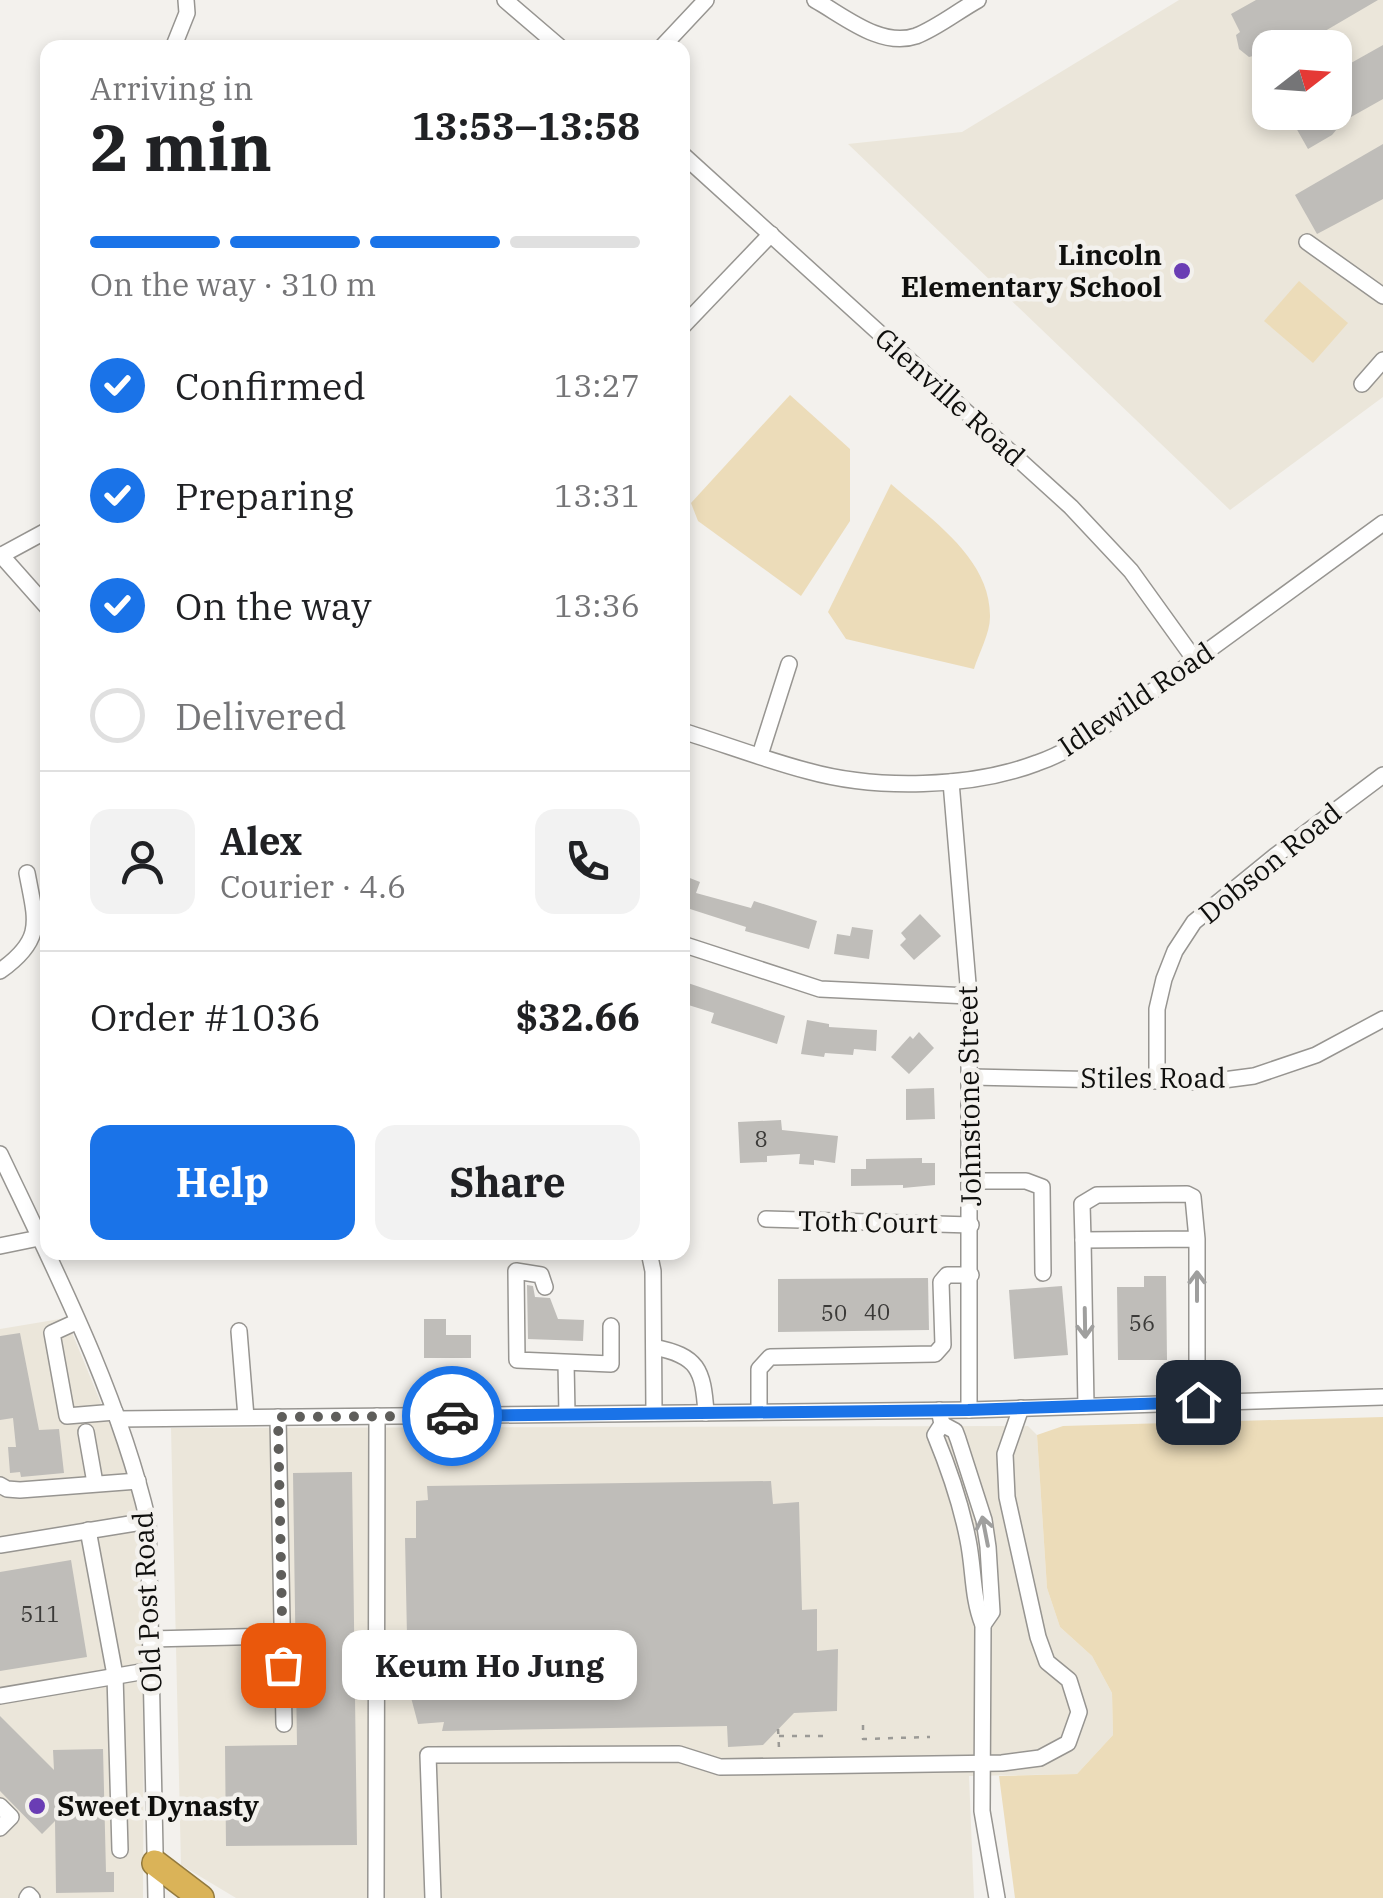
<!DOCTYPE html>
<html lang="en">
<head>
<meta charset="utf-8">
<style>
  :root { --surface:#fff; --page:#f2f2f2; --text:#202124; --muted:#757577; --line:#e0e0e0; --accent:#1a73e8 }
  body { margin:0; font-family:"IBM Plex Serif",serif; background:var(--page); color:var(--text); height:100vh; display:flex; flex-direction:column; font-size:38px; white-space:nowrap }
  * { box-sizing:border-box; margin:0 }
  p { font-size:32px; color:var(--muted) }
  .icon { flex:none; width:55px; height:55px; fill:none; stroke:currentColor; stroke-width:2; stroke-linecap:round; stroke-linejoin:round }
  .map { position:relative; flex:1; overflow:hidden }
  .details { position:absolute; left:40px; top:40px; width:650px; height:1220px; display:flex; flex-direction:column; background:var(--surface); border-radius:20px; box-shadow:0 5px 15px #0003 }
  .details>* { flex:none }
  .needle { width:65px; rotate:73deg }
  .buttons { position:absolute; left:1252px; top:30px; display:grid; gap:20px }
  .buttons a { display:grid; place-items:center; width:100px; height:100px; border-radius:20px; background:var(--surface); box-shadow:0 5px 15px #0003; font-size:50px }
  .pin { position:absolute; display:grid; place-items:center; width:85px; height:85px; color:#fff; margin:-42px; border-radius:20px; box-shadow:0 5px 15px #0006 }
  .courier { position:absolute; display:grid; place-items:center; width:100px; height:100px; margin:-50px; border:8px solid #1a73e8; border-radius:50%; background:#fff; color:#222; box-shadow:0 2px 12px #0007 }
  .bubble { position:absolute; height:70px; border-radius:20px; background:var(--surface); box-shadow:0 5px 15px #0003; font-size:32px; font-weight:700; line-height:70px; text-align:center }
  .head em { font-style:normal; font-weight:700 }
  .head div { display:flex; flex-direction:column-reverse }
  .head { display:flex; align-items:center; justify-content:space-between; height:170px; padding:0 50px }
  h1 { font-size:65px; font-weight:700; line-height:75px }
  .bar { display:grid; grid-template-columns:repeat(4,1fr); gap:15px 10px; align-content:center; height:120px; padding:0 50px }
  .bar i { height:12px; border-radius:8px; background:var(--line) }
  .bar .on { background:var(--accent) }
  .bar p { grid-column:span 4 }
  .line { display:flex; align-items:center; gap:25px; padding:0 50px; border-top:2px solid var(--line) }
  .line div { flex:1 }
  .round { display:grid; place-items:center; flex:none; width:105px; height:105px; border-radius:20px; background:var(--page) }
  ol { padding:0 50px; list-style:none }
  li { display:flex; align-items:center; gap:30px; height:110px }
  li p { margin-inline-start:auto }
  li .icon { padding:10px; border-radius:50%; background:var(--accent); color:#fff; stroke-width:4 }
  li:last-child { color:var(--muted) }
  li i { width:55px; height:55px; border:5px solid var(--line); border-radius:50% }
  .button { display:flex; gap:20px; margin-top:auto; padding:20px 50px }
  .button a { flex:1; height:115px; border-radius:20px; background:var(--accent); color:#fff; font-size:40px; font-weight:700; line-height:115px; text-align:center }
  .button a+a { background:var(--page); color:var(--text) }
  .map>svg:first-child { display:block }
</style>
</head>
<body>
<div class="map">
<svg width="1383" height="1898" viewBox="0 0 1383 1898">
  <rect width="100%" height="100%" fill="#f3f1ed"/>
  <!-- built -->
  <g fill="#ebe6da" fill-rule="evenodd">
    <path d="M1179,0H1383V397L1230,510L848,144L962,132ZM1270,48H1335V112H1270Z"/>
    <polygon points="66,1318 135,1486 142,1563 144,1667 143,1898 0,1898 0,1329"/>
    <polygon points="1028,1426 1037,1435 1047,1588 1060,1627 1092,1656 1112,1693 1113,1735 1077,1774 969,1776 974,1898 236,1898 181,1865 171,1428"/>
  </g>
  <!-- green -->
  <g fill="#ecdcb9">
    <polygon points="1299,281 1348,323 1313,363 1264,321"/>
    <polygon points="790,395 850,449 850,521 801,596 698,521 691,503"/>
    <path d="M891,484C930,519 991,558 990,617C990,633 979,653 974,669L846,639L828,612Z"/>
    <polygon points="1383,1417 1383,1898 1015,1898 999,1776 1077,1774 1113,1735 1112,1693 1092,1656 1060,1627 1047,1588 1037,1435 1063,1426"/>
  </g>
  <!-- building -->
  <g fill="#bfbdb9">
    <polygon points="1256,0 1378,0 1296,48 1270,48 1270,86 1253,56 1249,57 1239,49 1236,35 1240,32 1231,14"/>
    <polygon points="1383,45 1383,99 1335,126 1337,129 1332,135 1308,149 1287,112 1335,112 1335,72"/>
    <polygon points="1383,144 1383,199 1317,234 1295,195"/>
    <polygon points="682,875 700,882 696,893 751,908 754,901 817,921 809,949 745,931 746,927 690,909 682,926"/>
    <polygon points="920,914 941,936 914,960 900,945 906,939 901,933"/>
    <polygon points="852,927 873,930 869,959 834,954 837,934 850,936"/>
    <polygon points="682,981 785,1016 777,1044 711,1023 714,1013 682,1003"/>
    <polygon points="807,1020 829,1024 829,1027 877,1030 876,1051 854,1049 853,1055 825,1053 824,1057 801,1054"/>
    <polygon points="919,1032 934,1048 909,1074 891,1057 910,1036 913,1039"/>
    <polygon points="934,1088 935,1119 906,1120 906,1089"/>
    <polygon points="781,1120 782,1130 838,1136 835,1163 814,1160 814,1165 799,1164 800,1154 767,1156 767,1162 740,1163 738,1122"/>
    <polygon points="922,1158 922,1163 935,1163 935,1185 903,1188 903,1185 851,1186 851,1169 866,1169 866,1159"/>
    <polygon points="1144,1276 1166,1276 1167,1360 1118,1360 1117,1287 1144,1287"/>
    <polygon points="928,1278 929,1330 778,1332 778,1279"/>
    <polygon points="527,1285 533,1286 535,1297 550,1298 558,1319 584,1320 583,1341 528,1339"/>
    <polygon points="1062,1286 1068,1355 1014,1359 1009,1290"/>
    <polygon points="424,1319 446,1319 446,1335 471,1335 471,1358 424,1358"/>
    <polygon points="20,1333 39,1430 59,1429 64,1473 21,1477 20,1472 10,1473 8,1447 16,1447 13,1418 0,1420 0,1336"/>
    <polygon points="352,1472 357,1845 226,1846 225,1746 297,1745 293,1473"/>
    <polygon points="771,1481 773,1504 799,1502 802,1610 817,1609 817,1651 838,1649 837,1711 794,1713 763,1745 728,1747 727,1726 442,1731 444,1722 418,1724 408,1686 405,1538 416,1538 416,1501 428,1500 427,1486"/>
    <polygon points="71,1560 87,1657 0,1671 0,1572"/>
    <polygon points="0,1716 54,1770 53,1750 103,1749 106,1872 114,1872 114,1892 56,1893 55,1821 42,1834 0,1791"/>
  </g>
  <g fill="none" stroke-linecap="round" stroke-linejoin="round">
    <defs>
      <g id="minor">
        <polyline points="505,0 561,48"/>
        <path d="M815,0C844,16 881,48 916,36C937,28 958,11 978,0"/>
        <polyline points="173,48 187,13 186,0"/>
        <polyline points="661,48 706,0"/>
        <polyline points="682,154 1071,507 1131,571 1195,660"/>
        <polyline points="1307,242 1383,296"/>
        <polyline points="682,327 771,234"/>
        <polyline points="1362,384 1383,360"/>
        <polyline points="1,555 48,608"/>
        <polyline points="0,556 48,530"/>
        <path d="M682,731C724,744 766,760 808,771C876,790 971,788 1037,763C1067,753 1092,734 1117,717L1383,523"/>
        <polyline points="760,755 789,664"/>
        <polyline points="951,782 969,996 969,1410"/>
        <polyline points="682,944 820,989 969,996"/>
        <path d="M0,971C45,939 36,921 27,873"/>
        <polyline points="971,1077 1208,1082 1254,1076 1316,1055 1383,1019"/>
        <polyline points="1157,1081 1157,1009 1164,979 1175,951 1194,922 1275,856 1383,775"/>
        <path d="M0,1154C56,1272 118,1393 148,1521L156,1898"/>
        <polyline points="971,1181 1026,1181 1042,1187 1043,1273"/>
        <polyline points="766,1219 971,1225"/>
        <polyline points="1197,1239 1083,1240 1082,1204 1097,1195 1187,1194 1193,1197 1197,1239 1197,1402"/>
        <polyline points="1083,1240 1086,1406"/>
        <polyline points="0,1246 39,1238"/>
        <polyline points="649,1252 653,1271 654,1413"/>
        <polyline points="545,1287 541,1275 516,1271 517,1360 611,1364 611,1326"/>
        <polyline points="76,1322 52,1333 67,1416 115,1412"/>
        <polyline points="239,1331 246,1417"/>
        <path d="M654,1347C698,1356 703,1369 706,1413"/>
        <polyline points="566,1363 567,1414"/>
        <path d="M939,1410L942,1424L935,1435C949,1469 961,1504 968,1540C974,1569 972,1598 983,1625L982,1811L997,1898"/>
        <polyline points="759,1412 759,1369 770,1357 935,1354 943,1345 941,1282 947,1275 971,1275"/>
        <polyline points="278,1417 284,1724"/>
        <polyline points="118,1419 969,1410 1383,1397"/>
        <polyline points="942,1424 955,1431 958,1439 984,1520 988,1547 992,1612 983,1625"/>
        <polyline points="86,1432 95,1483"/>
        <polyline points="0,1485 7,1489 20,1490 138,1481"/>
        <polyline points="88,1530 115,1675 120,1850"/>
        <polyline points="0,1545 148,1521"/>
        <polyline points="150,1639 282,1636"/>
        <polyline points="0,1696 152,1670"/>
        <polyline points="0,1806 11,1817 0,1828"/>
        <polyline points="27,1898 29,1895 32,1898"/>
        <polyline points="376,1898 377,1416"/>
        <polyline points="433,1898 428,1755 679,1754 720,1767 1002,1763 1040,1758 1068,1743 1079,1712 1069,1680 1047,1662 1038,1637 1007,1497 1005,1454 1021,1408"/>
      </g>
      <polyline id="highway" points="155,1863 201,1898"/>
    </defs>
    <!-- minor casing -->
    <use href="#minor" stroke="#979591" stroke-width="18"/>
    <!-- highway casing -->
    <use href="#highway" stroke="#937a3e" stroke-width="28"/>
    <!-- path -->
    <g stroke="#9b9a96" stroke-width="2.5" stroke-dasharray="5 8" stroke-linecap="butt">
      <polyline points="863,1725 863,1739 930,1737"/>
      <polyline points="778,1729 779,1748"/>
      <polyline points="779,1736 825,1736"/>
    </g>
    <!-- minor -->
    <use href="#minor" stroke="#fff" stroke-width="15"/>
    <!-- highway -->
    <use href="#highway" stroke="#dab358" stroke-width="25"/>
  </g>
  <!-- one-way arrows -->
  <defs><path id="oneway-shaft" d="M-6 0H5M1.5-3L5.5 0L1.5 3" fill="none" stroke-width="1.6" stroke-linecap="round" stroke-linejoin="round" transform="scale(2.5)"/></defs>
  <g stroke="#9f9f9e">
    <use href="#oneway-shaft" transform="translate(1197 1286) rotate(-90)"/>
    <use href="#oneway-shaft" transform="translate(1085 1323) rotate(89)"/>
    <use href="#oneway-shaft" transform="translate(985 1531) rotate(-101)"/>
  </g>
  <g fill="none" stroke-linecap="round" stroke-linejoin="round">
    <!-- done -->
    <polyline stroke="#5f5e5b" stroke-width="10" stroke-dasharray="0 18" points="283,1665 278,1417 452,1416"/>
    <!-- route -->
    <polyline stroke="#1a73e8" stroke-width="12" points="452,1416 968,1410 1198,1402"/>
  </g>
  <!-- markers -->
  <g fill="#6a3db4" stroke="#f3f1ed" stroke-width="4">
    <circle cx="1182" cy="271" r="10"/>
    <circle cx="37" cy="1806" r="10"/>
  </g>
  <g text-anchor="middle" stroke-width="9" stroke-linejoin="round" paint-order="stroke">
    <!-- number labels -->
    <g font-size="22" fill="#3b3a38">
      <text x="761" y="1147">8</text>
      <text x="877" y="1320">40</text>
      <text x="834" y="1321">50</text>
      <text x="1142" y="1331">56</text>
      <text x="40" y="1622">511</text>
    </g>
    <!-- poi labels -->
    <g font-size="28" font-weight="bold" fill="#0f0f0d" stroke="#f3f1ed" text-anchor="end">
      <text x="1162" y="265">Lincoln<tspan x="1162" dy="32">Elementary School</tspan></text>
      <text x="57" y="1816" text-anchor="start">Sweet Dynasty</text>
    </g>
    <!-- street labels -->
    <g font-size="28" fill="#0f0f0d" stroke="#f3f1ed">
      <text transform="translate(950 397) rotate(42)" y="10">Glenville Road</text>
      <text transform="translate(1136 699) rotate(-34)" y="10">Idlewild Road</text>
      <text transform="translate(1270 863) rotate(-39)" y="10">Dobson Road</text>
      <text x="1153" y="1088">Stiles Road</text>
      <text transform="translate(969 1096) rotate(-91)" y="10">Johnstone Street</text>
      <text transform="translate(868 1222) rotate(1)" y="10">Toth Court</text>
      <text transform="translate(147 1602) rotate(-93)" y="10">Old Post Road</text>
    </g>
  </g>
</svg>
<div class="buttons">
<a><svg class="needle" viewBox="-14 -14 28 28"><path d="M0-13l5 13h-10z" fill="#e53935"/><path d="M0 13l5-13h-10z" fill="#757577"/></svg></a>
</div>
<div class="pin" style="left:283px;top:1665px;background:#ea580c"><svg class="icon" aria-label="bag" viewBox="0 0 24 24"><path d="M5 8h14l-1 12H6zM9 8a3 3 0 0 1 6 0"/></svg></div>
<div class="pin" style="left:1198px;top:1402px;background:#1f2937"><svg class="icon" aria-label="home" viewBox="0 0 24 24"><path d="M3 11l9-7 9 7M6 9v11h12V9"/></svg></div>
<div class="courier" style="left:452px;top:1416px"><svg class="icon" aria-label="car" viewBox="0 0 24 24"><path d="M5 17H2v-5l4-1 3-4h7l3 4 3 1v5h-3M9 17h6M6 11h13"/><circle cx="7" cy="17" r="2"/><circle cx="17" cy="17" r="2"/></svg></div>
<div class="bubble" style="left:342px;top:1630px;width:295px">Keum Ho Jung</div>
<section class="details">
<div class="head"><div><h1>2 min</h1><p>Arriving in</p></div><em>13:53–13:58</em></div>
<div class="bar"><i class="on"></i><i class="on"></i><i class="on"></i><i></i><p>On the way · 310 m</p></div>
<ol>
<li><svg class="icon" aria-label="check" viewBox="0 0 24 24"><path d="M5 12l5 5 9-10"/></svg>Confirmed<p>13:27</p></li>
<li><svg class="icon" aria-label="check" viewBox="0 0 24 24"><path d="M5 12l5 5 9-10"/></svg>Preparing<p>13:31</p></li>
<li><svg class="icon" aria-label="check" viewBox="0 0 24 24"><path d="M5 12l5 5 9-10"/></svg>On the way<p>13:36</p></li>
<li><i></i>Delivered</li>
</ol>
<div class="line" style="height:180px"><a class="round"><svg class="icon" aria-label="person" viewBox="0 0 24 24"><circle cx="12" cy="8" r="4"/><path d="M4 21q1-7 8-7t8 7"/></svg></a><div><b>Alex</b><p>Courier · 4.6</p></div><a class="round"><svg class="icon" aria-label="phone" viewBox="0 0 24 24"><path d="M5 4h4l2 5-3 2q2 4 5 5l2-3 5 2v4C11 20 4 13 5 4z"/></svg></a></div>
<div class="line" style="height:130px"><div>Order #1036</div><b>$32.66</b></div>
<div class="button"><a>Help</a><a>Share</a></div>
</section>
</div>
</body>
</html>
